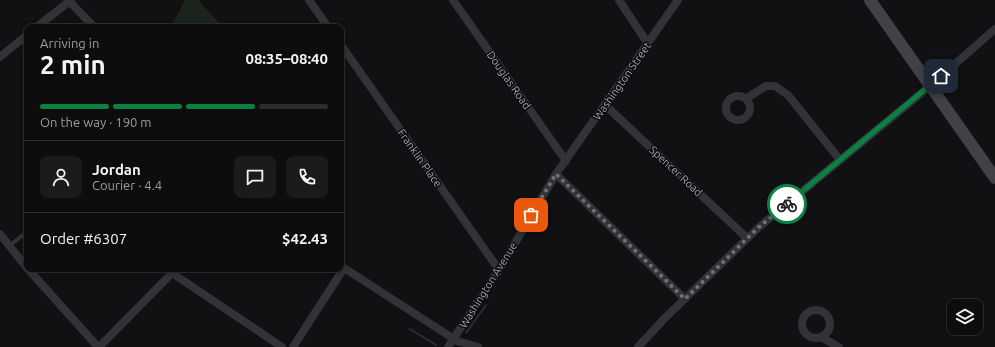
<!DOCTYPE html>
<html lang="en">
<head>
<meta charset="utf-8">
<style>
  :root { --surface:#0d0d0e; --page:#1b1b1c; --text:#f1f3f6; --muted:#9a9c9e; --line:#2d2d2e; --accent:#0b8043 }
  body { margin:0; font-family:Ubuntu,sans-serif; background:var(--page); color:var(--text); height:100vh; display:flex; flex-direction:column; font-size:15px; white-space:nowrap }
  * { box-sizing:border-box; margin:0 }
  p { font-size:13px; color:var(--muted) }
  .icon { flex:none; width:22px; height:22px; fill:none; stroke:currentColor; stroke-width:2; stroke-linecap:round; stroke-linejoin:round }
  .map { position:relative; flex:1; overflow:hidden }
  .details { position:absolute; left:24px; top:24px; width:320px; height:248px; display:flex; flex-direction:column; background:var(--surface); border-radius:8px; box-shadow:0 2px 6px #0003,0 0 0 1px var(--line) }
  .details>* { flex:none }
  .buttons { position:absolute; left:947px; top:299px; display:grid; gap:8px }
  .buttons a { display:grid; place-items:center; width:36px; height:36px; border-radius:8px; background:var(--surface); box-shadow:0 2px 6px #0003,0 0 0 1px var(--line); font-size:20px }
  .pin { position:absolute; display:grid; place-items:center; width:34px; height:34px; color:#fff; margin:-17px; border-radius:8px; box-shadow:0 2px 6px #0006 }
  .courier { position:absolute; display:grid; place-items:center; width:40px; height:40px; margin:-20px; border:3px solid #0b8043; border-radius:50%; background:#fff; color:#222; box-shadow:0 1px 5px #0007 }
  .summary em { font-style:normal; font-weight:700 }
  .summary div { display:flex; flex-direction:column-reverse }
  .summary { display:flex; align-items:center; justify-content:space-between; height:68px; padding:0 16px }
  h1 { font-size:26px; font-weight:700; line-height:30px }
  .bar { display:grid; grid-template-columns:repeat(4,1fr); gap:6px 4px; align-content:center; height:48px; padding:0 16px }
  .bar i { height:5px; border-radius:3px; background:var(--line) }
  .bar .on { background:var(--accent) }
  .bar p { grid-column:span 4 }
  .line { display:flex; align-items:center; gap:10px; padding:0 16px; border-top:1px solid var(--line) }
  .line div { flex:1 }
  .round { display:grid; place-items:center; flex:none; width:42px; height:42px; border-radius:8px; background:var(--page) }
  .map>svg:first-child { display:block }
</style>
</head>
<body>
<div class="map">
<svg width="995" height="347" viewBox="0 0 995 347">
  <rect width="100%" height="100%" fill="#111113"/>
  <!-- green -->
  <polygon fill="#1b231d" points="185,0 198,0 223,27 171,27"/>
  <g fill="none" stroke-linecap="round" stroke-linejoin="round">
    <!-- stream -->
    <g stroke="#272f36" stroke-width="2">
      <polyline points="410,329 436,345"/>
      <polyline points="466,333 486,305"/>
    </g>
    <!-- lane -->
    <polyline stroke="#323338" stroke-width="4" points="9,246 27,232"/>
    <!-- street -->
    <g stroke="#323338" stroke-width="8">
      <polyline points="68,0 94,27"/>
      <polyline points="309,0 328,27"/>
      <polyline points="453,0 566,161"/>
      <polyline points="619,0 648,44"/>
      <polyline points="37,27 71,0"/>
      <polyline points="341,45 499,270"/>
      <polyline points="0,57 27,35"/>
      <circle cx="738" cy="108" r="12"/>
      <polyline points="747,98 766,86 775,86 788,95 840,160"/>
      <polyline points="605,105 747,238"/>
      <polyline points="556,174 685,299"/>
      <polyline points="0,234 27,268"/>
      <polyline points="341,266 457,341 478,347"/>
      <polyline points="28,269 98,347"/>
      <polyline points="172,273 282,347"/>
      <circle cx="816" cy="324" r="14"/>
      <polyline points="821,337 839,347"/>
      <polyline points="99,347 176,269"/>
      <polyline points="293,347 344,268"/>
      <polyline points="448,347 499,270 556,174 678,0"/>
      <polyline points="638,347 664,319 759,227 930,86 995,29"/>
    </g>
    <!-- secondary -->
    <polyline stroke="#404248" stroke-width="12" points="870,0 995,178"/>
  </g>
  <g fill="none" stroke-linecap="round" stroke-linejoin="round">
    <!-- done -->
    <polyline stroke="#6f727c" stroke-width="4" stroke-dasharray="0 7.2" points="531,215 556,174 685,299 759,227 787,204"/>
    <!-- route -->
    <polyline stroke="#0b8043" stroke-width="5" points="787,204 941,76"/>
  </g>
  <g text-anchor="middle" stroke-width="3" stroke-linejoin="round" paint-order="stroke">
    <!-- street labels -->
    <g font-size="11" fill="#a2a6b4" stroke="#0c0c0e">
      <text transform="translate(509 80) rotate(55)" y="4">Douglas Road</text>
      <text transform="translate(622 81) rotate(-55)" y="4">Washington Street</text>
      <text transform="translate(420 158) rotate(55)" y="4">Franklin Place</text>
      <text transform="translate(676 171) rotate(43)" y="4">Spencer Road</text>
      <text transform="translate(488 285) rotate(-58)" y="4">Washington Avenue</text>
    </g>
  </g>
</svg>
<div class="buttons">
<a><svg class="icon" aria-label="layers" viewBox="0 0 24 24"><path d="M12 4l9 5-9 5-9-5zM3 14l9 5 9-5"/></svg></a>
</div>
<div class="pin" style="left:531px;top:215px;background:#ea580c"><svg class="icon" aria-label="bag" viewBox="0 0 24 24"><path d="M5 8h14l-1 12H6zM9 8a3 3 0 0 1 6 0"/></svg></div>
<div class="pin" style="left:941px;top:76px;background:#1f2937"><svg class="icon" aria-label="home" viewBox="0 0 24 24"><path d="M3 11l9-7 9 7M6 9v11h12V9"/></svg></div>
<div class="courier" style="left:787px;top:204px"><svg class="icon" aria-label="bike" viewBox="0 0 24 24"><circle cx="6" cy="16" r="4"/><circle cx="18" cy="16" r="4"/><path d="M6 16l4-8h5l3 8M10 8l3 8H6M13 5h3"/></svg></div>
<section class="details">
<div class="summary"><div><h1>2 min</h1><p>Arriving in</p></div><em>08:35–08:40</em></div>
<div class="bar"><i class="on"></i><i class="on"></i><i class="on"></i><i></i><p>On the way · 190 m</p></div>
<div class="line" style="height:72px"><a class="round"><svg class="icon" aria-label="person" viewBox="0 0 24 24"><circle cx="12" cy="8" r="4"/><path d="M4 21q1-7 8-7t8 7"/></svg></a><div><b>Jordan</b><p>Courier · 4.4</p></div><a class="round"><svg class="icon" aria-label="chat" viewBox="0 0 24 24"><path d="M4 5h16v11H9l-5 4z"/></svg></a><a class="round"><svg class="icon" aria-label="phone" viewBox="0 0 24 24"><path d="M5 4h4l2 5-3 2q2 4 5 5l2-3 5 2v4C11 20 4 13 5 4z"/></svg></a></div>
<div class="line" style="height:52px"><div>Order #6307</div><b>$42.43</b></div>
</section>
</div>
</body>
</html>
